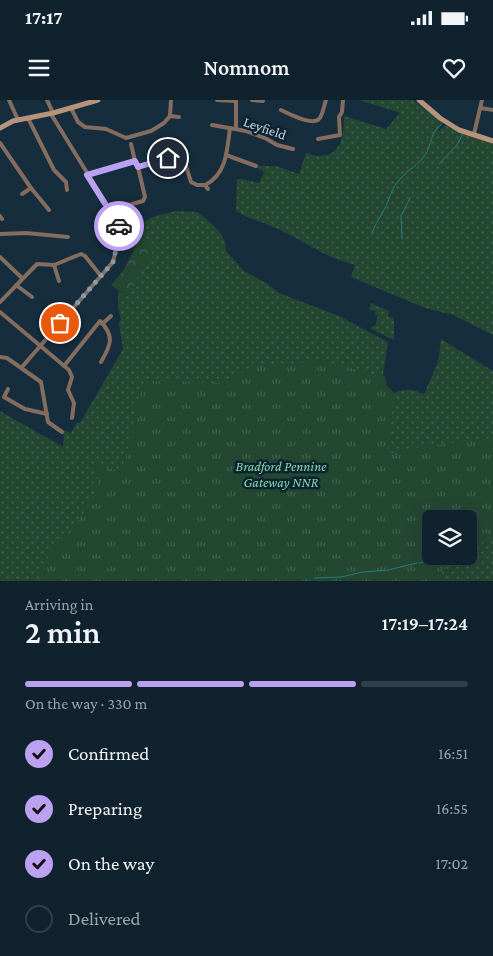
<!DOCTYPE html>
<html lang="en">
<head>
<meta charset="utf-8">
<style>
  :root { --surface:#10222e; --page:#1e2f3a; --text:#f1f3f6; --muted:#9ca4aa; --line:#303f4a; --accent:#bca0f2 }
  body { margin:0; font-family:"Crimson Pro",serif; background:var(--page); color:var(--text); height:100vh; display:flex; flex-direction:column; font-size:19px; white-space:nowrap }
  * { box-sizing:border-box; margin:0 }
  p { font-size:16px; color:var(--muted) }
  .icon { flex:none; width:28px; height:28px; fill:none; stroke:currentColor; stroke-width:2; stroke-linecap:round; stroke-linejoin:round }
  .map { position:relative; height:481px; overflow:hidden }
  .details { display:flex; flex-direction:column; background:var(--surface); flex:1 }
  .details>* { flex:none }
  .buttons { position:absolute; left:422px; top:410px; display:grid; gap:10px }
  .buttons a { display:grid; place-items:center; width:55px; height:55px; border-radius:8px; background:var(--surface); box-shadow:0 5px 20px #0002,0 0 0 1px var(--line); font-size:25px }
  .pin { position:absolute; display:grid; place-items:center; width:42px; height:42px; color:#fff; margin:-21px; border:2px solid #fff; border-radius:50%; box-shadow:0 1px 5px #0007 }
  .courier { position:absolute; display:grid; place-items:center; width:50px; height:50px; margin:-25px; border:4px solid #bca0f2; border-radius:50%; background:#fff; color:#222; box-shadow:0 1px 6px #0007 }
  .headline em { font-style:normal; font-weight:600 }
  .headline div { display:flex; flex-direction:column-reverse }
  .headline { display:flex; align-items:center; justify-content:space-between; height:85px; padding:0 25px }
  h1 { font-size:32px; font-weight:600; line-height:38px }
  .bar { display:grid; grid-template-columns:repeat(4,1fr); gap:8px 5px; align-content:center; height:60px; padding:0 25px }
  .bar i { height:6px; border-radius:4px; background:var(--line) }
  .bar .current { background:var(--accent) }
  .bar p { grid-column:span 4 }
  ol { padding:0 25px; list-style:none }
  li { display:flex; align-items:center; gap:15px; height:55px }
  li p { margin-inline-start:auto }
  li .icon { padding:5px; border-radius:50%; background:var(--accent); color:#111; stroke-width:4 }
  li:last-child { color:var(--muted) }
  li i { width:28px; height:28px; border:2px solid var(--line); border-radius:50% }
  .status { display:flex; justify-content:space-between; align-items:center; height:35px; padding:0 25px; background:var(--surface); direction:ltr }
  .status svg { height:14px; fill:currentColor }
  header { display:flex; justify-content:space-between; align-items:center; height:65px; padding:0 25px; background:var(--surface); font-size:22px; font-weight:600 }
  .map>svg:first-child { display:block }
</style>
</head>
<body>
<div class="status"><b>17:17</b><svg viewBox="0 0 49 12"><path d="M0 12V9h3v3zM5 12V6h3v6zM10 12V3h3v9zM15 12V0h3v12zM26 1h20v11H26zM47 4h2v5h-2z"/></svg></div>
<header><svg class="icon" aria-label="menu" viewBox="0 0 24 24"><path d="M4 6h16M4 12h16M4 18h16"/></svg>Nomnom<svg class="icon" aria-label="heart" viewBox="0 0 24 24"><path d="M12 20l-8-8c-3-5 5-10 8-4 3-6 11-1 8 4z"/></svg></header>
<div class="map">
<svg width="493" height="481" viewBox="0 0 493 481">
  <defs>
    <pattern id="grass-dots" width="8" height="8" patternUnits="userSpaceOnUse" patternTransform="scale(1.25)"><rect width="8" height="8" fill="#244732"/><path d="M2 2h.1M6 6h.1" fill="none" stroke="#42614f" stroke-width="1.8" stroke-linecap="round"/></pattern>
    <pattern id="forest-crowns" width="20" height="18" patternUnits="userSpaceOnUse" patternTransform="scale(1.25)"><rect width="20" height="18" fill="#244732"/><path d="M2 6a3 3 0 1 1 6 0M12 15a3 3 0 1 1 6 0" fill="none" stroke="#42614f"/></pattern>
    <pattern id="park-tufts" width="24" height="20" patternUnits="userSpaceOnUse" patternTransform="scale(1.25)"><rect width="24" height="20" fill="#244732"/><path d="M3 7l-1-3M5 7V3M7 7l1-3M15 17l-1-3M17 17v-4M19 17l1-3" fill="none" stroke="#42614f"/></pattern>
  </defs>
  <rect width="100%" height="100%" fill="#162d3d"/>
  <!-- grass -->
  <g fill="url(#grass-dots)" fill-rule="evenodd">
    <path d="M359,0H413L443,23L438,29L439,31L445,25L466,35L493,44V235L453,215L425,208L351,177L355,165C325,158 300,138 271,126C258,120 249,119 236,111L237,79H241L259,83L264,72L259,69L258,66H276L299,74L306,53C311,54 316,56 321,56C343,55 344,31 344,16L386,29L400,13Z"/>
    <path d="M176,111L196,112L203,116L220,132L225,142L226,151L244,171L266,183L279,193L339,216L388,242L383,275L385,277L387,286L394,293C405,288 413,289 424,294L438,262L441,239L493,271V481H0V311L63,347L64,330L71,333L77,322L80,323L123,249L119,224L120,220H121L118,207V191L128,196L142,139L136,138L128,132L152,117ZM431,419H469V456H431Z"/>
    <polygon points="371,203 389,211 388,217 394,218 394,240 371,229 372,226 375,226 378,216 375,215 376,211 369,210"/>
  </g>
  <!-- forest -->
  <path fill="url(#forest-crowns)" d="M136,138L142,139L156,145L127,196L111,185C122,174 135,155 136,138Z"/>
  <!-- park -->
  <path fill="url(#park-tufts)" d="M316,261H324L384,277L386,285L394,293L387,354C422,347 457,339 493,342V434L491,437L469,452V419H431V456H459C452,462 441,468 440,479L443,481H39C41,475 42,468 45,462C56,444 100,402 98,380C97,372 92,370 87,365L90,363L121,371L124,369L137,303L145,281L218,283L229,280L251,267Z"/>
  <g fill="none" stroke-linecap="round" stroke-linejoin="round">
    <!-- stream -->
    <g stroke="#237c83" stroke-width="1">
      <polyline points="439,64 457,45 463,34"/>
      <path d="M372,134C374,125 380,118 384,110C390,99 391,88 400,79C408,70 418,65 425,55C432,45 430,32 441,25"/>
      <polyline points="402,139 401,116 410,98"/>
      <polyline points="419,463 430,461"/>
      <polyline points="315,478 341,477 363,472 388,470 417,463"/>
    </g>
    <!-- street -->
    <g stroke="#846d5e" stroke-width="4">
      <polyline points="9,0 18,20"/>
      <polyline points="47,0 53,13"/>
      <polyline points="217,0 235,1"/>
      <polyline points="236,0 236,29"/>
      <polyline points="252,0 263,1"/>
      <polyline points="71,8 78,22 85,27 106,29 126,38 151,31 164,23 170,16 171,0"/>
      <polyline points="481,8 493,10"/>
      <path d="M281,10C289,14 312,26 319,19C323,15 324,5 326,0"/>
      <polyline points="170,16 179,17"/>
      <polyline points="28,18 54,70 66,82 67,90"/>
      <polyline points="212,25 246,31 265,38 277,45 293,49"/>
      <polyline points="474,34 482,0"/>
      <polyline points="318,39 340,35 339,17 342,12 343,0"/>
      <polyline points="0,43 31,88 49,110"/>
      <polyline points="131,44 135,61"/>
      <polyline points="226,55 256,66"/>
      <polyline points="87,75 135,61 138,67 182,53 191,82 197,85 205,85 208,89"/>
      <path d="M205,85C227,74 227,50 230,28"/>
      <polyline points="22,94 31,88"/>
      <polyline points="129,105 143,101 145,97 138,67"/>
      <polyline points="0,116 2,119"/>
      <polyline points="0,134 26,133 68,137"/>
      <polyline points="0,157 22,178"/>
      <polyline points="54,165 59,181"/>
      <polyline points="16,185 32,197"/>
      <polyline points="0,202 37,164 54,165 81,154 85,156 101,176"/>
      <polyline points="0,212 69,270 72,277 68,290 74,303 72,318"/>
      <polyline points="102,224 111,216"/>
      <polyline points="0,257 7,258 41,282 48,322 62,332"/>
      <path d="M64,266L100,221C115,236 111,245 101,262"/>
      <polyline points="22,267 113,162 121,128 51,14"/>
      <polyline points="8,289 4,297 25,309 47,314"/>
    </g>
    <!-- secondary -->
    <g stroke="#b7937b" stroke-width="5">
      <polyline points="419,0 440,18 459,30 493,41"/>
      <polyline points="0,28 13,21 53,13 98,0"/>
    </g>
  </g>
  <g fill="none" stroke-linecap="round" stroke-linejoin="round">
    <!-- done -->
    <polyline stroke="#8a9aa7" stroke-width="5" stroke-dasharray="0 9" points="60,223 113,162 121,128 119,126"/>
    <!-- route -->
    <polyline stroke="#bca0f2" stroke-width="6" points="119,126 87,75 135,61 138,67 168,58"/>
  </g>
  <g text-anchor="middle" stroke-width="5" stroke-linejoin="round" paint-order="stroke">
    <!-- street labels -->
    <g font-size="14" fill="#c8d5e0" stroke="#0c2332">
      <text transform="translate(265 28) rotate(19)" y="5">Leyfield</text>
    </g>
    <!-- park labels -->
    <g font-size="14" font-style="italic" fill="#83d7a3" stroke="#0c2332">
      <text x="281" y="371">Bradford Pennine<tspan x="281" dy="16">Gateway NNR</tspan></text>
    </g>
  </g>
</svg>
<div class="buttons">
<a><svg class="icon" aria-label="layers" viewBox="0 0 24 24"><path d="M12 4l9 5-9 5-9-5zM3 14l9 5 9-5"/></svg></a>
</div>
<div class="pin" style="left:60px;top:223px;background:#ea580c"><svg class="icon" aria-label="bag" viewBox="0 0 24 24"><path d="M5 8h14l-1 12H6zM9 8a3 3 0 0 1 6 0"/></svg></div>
<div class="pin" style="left:168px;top:58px;background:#1f2937"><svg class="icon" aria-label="home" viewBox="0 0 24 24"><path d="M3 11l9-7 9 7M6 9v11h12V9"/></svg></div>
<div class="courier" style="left:119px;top:126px"><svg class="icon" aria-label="car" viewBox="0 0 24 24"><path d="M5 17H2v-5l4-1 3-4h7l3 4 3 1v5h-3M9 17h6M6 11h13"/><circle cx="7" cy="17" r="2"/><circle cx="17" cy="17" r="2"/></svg></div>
</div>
<section class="details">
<div class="headline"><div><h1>2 min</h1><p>Arriving in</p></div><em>17:19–17:24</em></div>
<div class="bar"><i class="current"></i><i class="current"></i><i class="current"></i><i></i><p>On the way · 330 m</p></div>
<ol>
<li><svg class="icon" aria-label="check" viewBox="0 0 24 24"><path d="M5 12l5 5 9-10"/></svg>Confirmed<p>16:51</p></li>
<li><svg class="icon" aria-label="check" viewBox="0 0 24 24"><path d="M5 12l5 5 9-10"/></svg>Preparing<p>16:55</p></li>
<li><svg class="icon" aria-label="check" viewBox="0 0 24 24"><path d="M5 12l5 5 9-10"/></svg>On the way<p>17:02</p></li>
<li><i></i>Delivered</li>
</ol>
</section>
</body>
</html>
